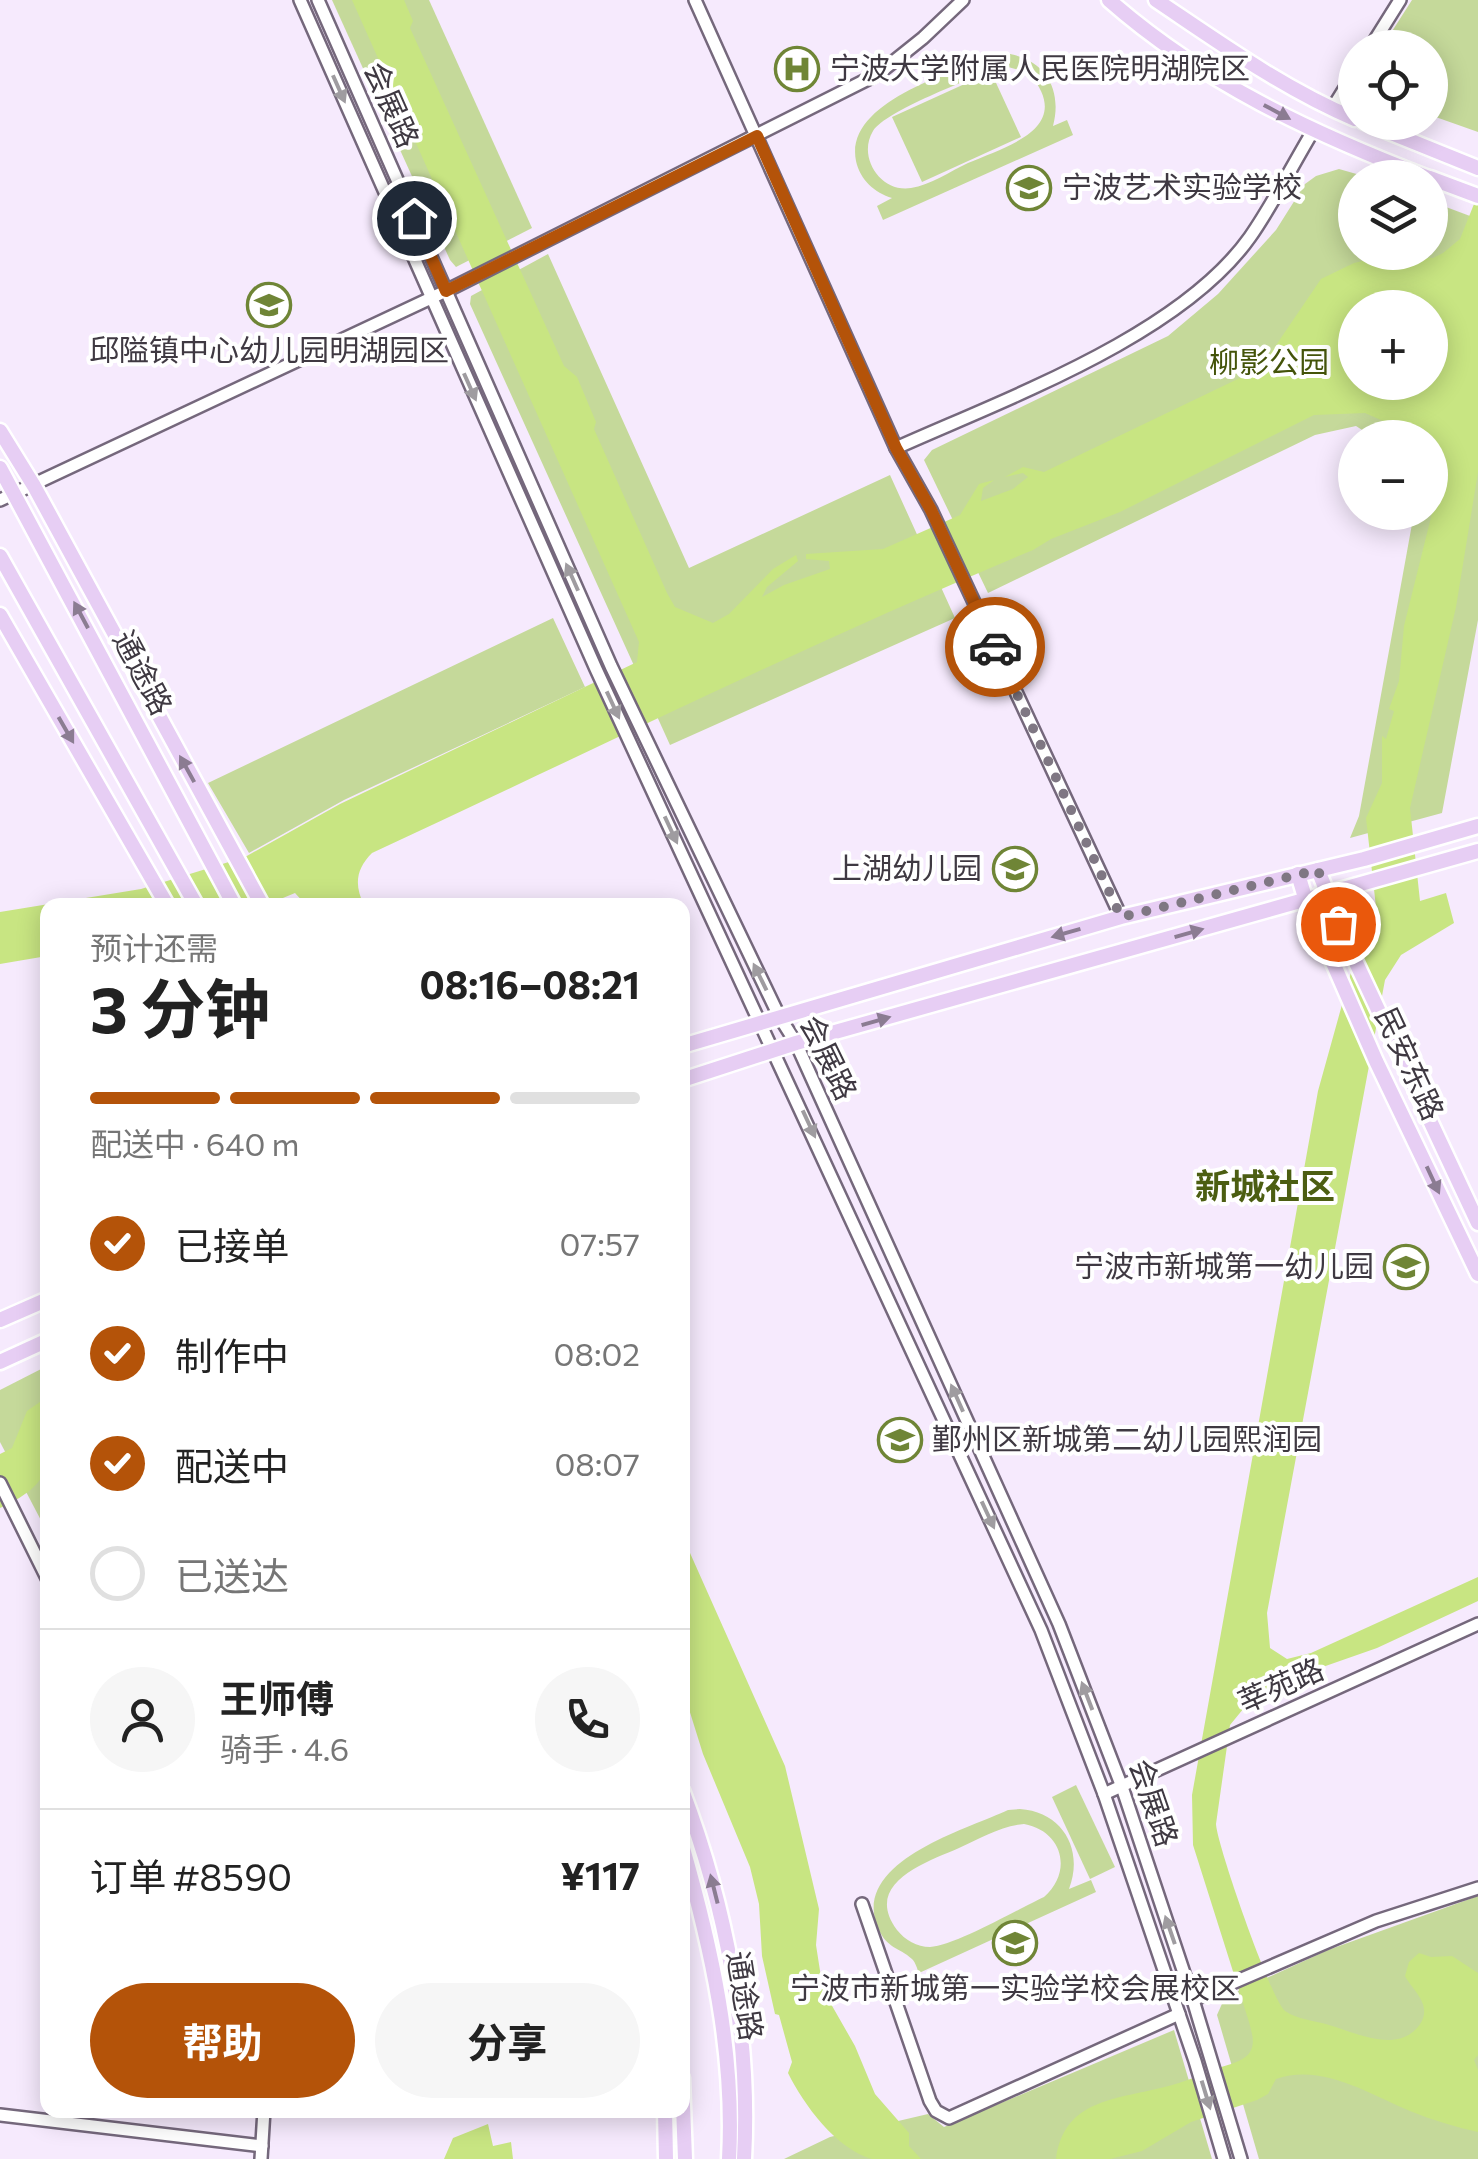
<!DOCTYPE html>
<html lang="zh">
<head>
<meta charset="utf-8">
<style>
  :root { --surface:#fff; --page:#f6f6f6; --text:#222; --muted:#767676; --line:#e0e0e0; --accent:#b45309 }
  body { margin:0; font-family:Commissioner,"Noto Sans SC",sans-serif; background:var(--page); color:var(--text); height:100vh; display:flex; flex-direction:column; font-size:38px; white-space:nowrap }
  * { box-sizing:border-box; margin:0 }
  p { font-size:32px; color:var(--muted) }
  .icon { flex:none; width:55px; height:55px; fill:none; stroke:currentColor; stroke-width:2; stroke-linecap:round; stroke-linejoin:round }
  .map { position:relative; flex:1; overflow:hidden }
  .side { position:absolute; left:40px; top:898px; width:650px; height:1220px; display:flex; flex-direction:column; background:var(--surface); border-radius:20px; box-shadow:0 5px 25px #0003 }
  .side>* { flex:none }
  .fabs { position:absolute; left:1338px; top:30px; display:grid; gap:20px }
  .fabs a { display:grid; place-items:center; width:110px; height:110px; border-radius:50%; background:var(--surface); box-shadow:0 5px 25px #0003; font-size:50px }
  .pin { position:absolute; display:grid; place-items:center; width:85px; height:85px; color:#fff; margin:-42px; border:5px solid #fff; border-radius:50%; box-shadow:0 2px 10px #0007 }
  .courier { position:absolute; display:grid; place-items:center; width:100px; height:100px; margin:-50px; border:8px solid #b45309; border-radius:50%; background:#fff; color:#222; box-shadow:0 2px 12px #0007 }
  .summary em { font-style:normal; font-weight:700 }
  .summary div { display:flex; flex-direction:column-reverse }
  .summary { display:flex; align-items:center; justify-content:space-between; height:170px; padding:0 50px }
  h1 { font-size:65px; font-weight:700; line-height:75px }
  .bar { display:grid; grid-template-columns:repeat(4,1fr); gap:15px 10px; align-content:center; height:120px; padding:0 50px }
  .bar i { height:12px; border-radius:8px; background:var(--line) }
  .bar .current { background:var(--accent) }
  .bar p { grid-column:span 4 }
  .line { display:flex; align-items:center; gap:25px; padding:0 50px; border-top:2px solid var(--line) }
  .line div { flex:1 }
  .round { display:grid; place-items:center; flex:none; width:105px; height:105px; border-radius:52px; background:var(--page) }
  ol { padding:0 50px; list-style:none }
  li { display:flex; align-items:center; gap:30px; height:110px }
  li p { margin-inline-start:auto }
  li .icon { padding:10px; border-radius:50%; background:var(--accent); color:#fff; stroke-width:4 }
  li:last-child { color:var(--muted) }
  li i { width:55px; height:55px; border:5px solid var(--line); border-radius:50% }
  .action { display:flex; gap:20px; margin-top:auto; padding:20px 50px }
  .action a { flex:1; height:115px; border-radius:60px; background:var(--accent); color:#fff; font-size:40px; font-weight:700; line-height:115px; text-align:center }
  .action a+a { background:var(--page); color:var(--text) }
  .map>svg:first-child { display:block }
</style>
</head>
<body>
<div class="map">
<svg width="1478" height="2159" viewBox="0 0 1478 2159">
  <rect width="100%" height="100%" fill="#f6eafd"/>
  <!-- green -->
  <g fill="#c5d99a" fill-rule="evenodd">
    <polygon points="332,0 429,0 532,228 456,267 450,260"/>
    <polygon points="1412,0 1478,0 1478,132 1430,115 1430,48 1382,47"/>
    <path d="M1004,53C1044,58 1063,88 1053,126L1067,120L1073,135L883,220L877,206L892,198C875,193 860,180 856,161C844,102 952,73 993,55ZM1008,67L1029,73C1076,128 1007,146 968,163C951,171 930,185 911,188C881,193 857,157 873,131C887,110 969,80 996,68Z"/>
    <polygon points="991,72 1021,137 922,182 892,117"/>
    <path d="M1339,169L1367,177L1355,178V252H1430V201L1478,219V620L1442,813L1350,838L1359,816L1414,513L1430,512V438L1373,437L1356,426L1315,435L988,593L924,460L932,450L1168,336L1218,294L1276,230L1305,184L1316,176ZM1355,308H1430V382H1355Z"/>
    <polygon points="548,254 689,568 890,475 955,618 670,745 470,304 471,296"/>
    <polygon points="553,618 585,687 344,800 249,853 208,783"/>
    <polygon points="47,1366 48,1525 45,1528 0,1442 0,1390"/>
    <polygon points="1076,1785 1115,1867 1090,1879 1052,1797"/>
    <path d="M1020,1809C1063,1812 1084,1850 1069,1889L1091,1880L1096,1892L919,1973C917,1969 916,1963 912,1959C899,1947 887,1949 878,1928C850,1862 965,1830 1008,1810ZM1024,1824C1063,1831 1073,1872 1044,1897C1018,1909 955,1946 930,1947C917,1947 905,1940 897,1930C862,1883 927,1862 959,1848C981,1838 1001,1826 1024,1824Z"/>
    <polygon points="1478,1896 1478,2159 1259,2159 1217,2015 1225,1997 1328,1950"/>
    <polygon points="1174,2030 1212,2159 784,2159 830,2137 928,2114 944,2127"/>
  </g>
  <!-- water -->
  <g fill="#c8e582" fill-rule="evenodd">
    <path d="M352,0H404L413,21L410,28L564,366L577,377L596,422L594,429L667,593L675,607L713,623L729,614L773,569L796,555L798,561L767,587L762,597L784,585L830,569L829,561L806,559V554L883,549L960,515L979,484L994,480L983,488L981,501L1013,489L1028,477L1023,473L1005,477L1023,467L1044,472L1244,376L1270,354L1321,279L1354,263L1379,257L1433,258L1443,253L1460,239L1478,194V472L1456,607L1410,808L1420,901L1446,893L1454,923L1401,955L1385,980L1267,1613L1270,1648L1287,1659L1311,1653L1478,1577V1601L1377,1648L1297,1676L1253,1697L1230,1725L1216,1824C1217,1845 1272,2002 1285,2011C1296,2019 1316,2021 1329,2025C1356,2033 1394,2052 1416,2029C1421,2024 1425,2017 1424,2009C1423,1997 1410,1986 1405,1976L1409,1962L1419,1953L1431,1957L1452,1956L1478,1973V2055L1474,2060L1478,2070V2132C1456,2127 1432,2120 1410,2111C1369,2094 1322,2063 1276,2079L1268,2094L1257,2100L1191,2122L1142,2151L1110,2159H1056C1064,2102 1110,2100 1156,2089C1177,2085 1196,2077 1216,2069C1226,2065 1244,2062 1250,2052C1256,2042 1251,2031 1249,2022L1193,1845L1192,1795L1318,1091L1360,940L1377,916L1366,818L1382,783V736L1386,739L1394,711L1389,709L1399,681L1404,626L1435,501L1430,473V438L1403,437L1390,424L1365,413L1314,415L1120,512L1051,539L1033,550C809,643 592,751 372,853C356,869 354,885 364,905H306L295,893L266,905H48L47,956L0,964V912L141,889L245,857L340,804L637,662L639,642ZM1355,308H1430V382H1355Z"/>
    <path d="M47,1397C47,1457 62,1480 0,1508V1454L12,1448L27,1411Z"/>
    <path d="M682,1535L785,1766L819,1909L816,1945L823,1990L855,2046L875,2094L909,2133V2146L921,2159C906,2159 886,2159 872,2159C836,2149 804,2105 788,2073L792,2062L779,2015L775,2014L762,1956L759,1904L750,1867L703,1754L683,1690Z"/>
    <polygon points="488,2124 493,2146 511,2142 513,2159 444,2159 453,2138"/>
  </g>
  <g fill="none" stroke-linecap="round" stroke-linejoin="round">
    <defs>
      <g id="minor">
        <polyline points="300,0 596,669 1041,1630 1104,1794 1195,2061 1224,2159"/>
        <polyline points="318,0 611,666 779,1016 796,1043 1059,1624 1122,1787 1193,2000 1241,2159"/>
        <polyline points="695,0 896,448 931,510 1121,917"/>
        <polyline points="1370,48 1400,0"/>
        <polyline points="1332,109 1355,72"/>
        <path d="M896,448C1005,399 1180,336 1250,237C1273,204 1292,166 1313,131"/>
        <polyline points="0,500 446,291 878,74 923,38 963,0"/>
        <polyline points="0,1483 48,1580"/>
        <polyline points="1104,1794 1478,1624"/>
        <polyline points="862,1904 930,2101 936,2111 949,2118 1179,2014"/>
        <polyline points="1193,2000 1376,1921 1478,1888"/>
        <polyline points="0,2115 262,2146"/>
        <polyline points="261,2159 264,2110"/>
      </g>
      <g id="major">
        <path d="M1109,0C1202,82 1314,134 1429,178"/>
        <path d="M1156,0C1220,43 1284,89 1355,119"/>
        <polyline points="1364,122 1478,168"/>
        <polyline points="1430,178 1478,196"/>
        <polyline points="0,431 34,486 262,905"/>
        <polyline points="0,468 234,905"/>
        <polyline points="0,556 196,905"/>
        <polyline points="0,615 167,905"/>
        <polyline points="1318,870 1351,952 1478,1223"/>
        <polyline points="1298,874 1306,901 1376,1061 1478,1274"/>
        <polyline points="682,1046 1121,917 1364,859 1478,826"/>
        <polyline points="682,1080 796,1043 1478,851"/>
        <polyline points="0,1320 48,1299"/>
        <polyline points="0,1362 48,1340"/>
        <path d="M682,1790C726,1906 751,2035 744,2159"/>
        <path d="M682,1845C711,1946 735,2052 729,2159"/>
        <polyline points="682,2078 685,2159"/>
        <polyline points="665,2110 666,2159"/>
      </g>
    </defs>
    <!-- minor casing -->
    <use href="#minor" stroke="#75687c" stroke-width="16"/>
    <!-- major casing -->
    <use href="#major" stroke="#fff" stroke-width="19"/>
    <!-- minor -->
    <use href="#minor" stroke="#fff" stroke-width="11"/>
    <!-- major -->
    <use href="#major" stroke="#e7cef4" stroke-width="14"/>
  </g>
  <!-- one-way arrows -->
  <defs><path id="oneway-solid" d="M-6-.8H1V-3.2L6.5 0L1 3.2V.8H-6Z" transform="scale(2.5)"/></defs>
  <g fill="#9f9ca0">
    <use href="#oneway-solid" transform="translate(339 89) rotate(66)"/>
    <use href="#oneway-solid" transform="translate(470 387) rotate(66)"/>
    <use href="#oneway-solid" transform="translate(572 577) rotate(-114)"/>
    <use href="#oneway-solid" transform="translate(613 705) rotate(65)"/>
    <use href="#oneway-solid" transform="translate(671 830) rotate(65)"/>
    <use href="#oneway-solid" transform="translate(760 977) rotate(-116)"/>
    <use href="#oneway-solid" transform="translate(809 1124) rotate(65)"/>
    <use href="#oneway-solid" transform="translate(957 1398) rotate(-114)"/>
    <use href="#oneway-solid" transform="translate(988 1515) rotate(65)"/>
    <use href="#oneway-solid" transform="translate(1087 1696) rotate(-111)"/>
    <use href="#oneway-solid" transform="translate(1170 1930) rotate(-109)"/>
    <use href="#oneway-solid" transform="translate(1206 2095) rotate(73)"/>
  </g>
  <g fill="#8b7c92">
    <use href="#oneway-solid" transform="translate(1277 112) rotate(28)"/>
    <use href="#oneway-solid" transform="translate(81 615) rotate(-118)"/>
    <use href="#oneway-solid" transform="translate(66 730) rotate(60)"/>
    <use href="#oneway-solid" transform="translate(187 769) rotate(-119)"/>
    <use href="#oneway-solid" transform="translate(1066 933) rotate(164)"/>
    <use href="#oneway-solid" transform="translate(1189 933) rotate(-16)"/>
    <use href="#oneway-solid" transform="translate(876 1021) rotate(-16)"/>
    <use href="#oneway-solid" transform="translate(1433 1180) rotate(65)"/>
    <use href="#oneway-solid" transform="translate(714 1889) rotate(-104)"/>
  </g>
  <g fill="none" stroke-linecap="round" stroke-linejoin="round">
    <!-- done -->
    <polyline stroke="#7f7783" stroke-width="10" stroke-dasharray="0 18" points="995,647 1121,917 1318,870 1338,924"/>
    <!-- route -->
    <polyline stroke="#b45309" stroke-width="12" points="414,218 446,291 757,136 896,448 931,510 995,647"/>
  </g>
  <!-- icons -->
  <defs>
    <symbol id="hospital-ring" viewBox="-11 -11 22 22"><circle r="9.5" fill="#fff" stroke="#6f8536" stroke-width="1.5"/><path d="M-5-5h3v3.5h4V-5h3V5h-3V1.5h-4V5h-3Z" fill="#6f8536"/></symbol>
    <symbol id="school-ring" viewBox="-11 -11 22 22"><circle r="9.5" fill="#fff" stroke="#6f8536" stroke-width="1.5"/><path d="M0-5L7-2L0 1L-7-2ZM-4 1L0 2.5L4 1V4Q0 6-4 4Z" fill="#6f8536"/></symbol>
  </defs>
  <g fill-rule="evenodd">
    <use href="#hospital-ring" x="772" y="44" width="50" height="50"/>
    <use href="#school-ring" x="1004" y="163" width="50" height="50"/>
    <use href="#school-ring" x="244" y="280" width="50" height="50"/>
    <use href="#school-ring" x="990" y="844" width="50" height="50"/>
    <use href="#school-ring" x="1381" y="1242" width="50" height="50"/>
    <use href="#school-ring" x="875" y="1415" width="50" height="50"/>
    <use href="#school-ring" x="990" y="1918" width="50" height="50"/>
  </g>
  <g text-anchor="middle" stroke-width="8" stroke-linejoin="round" paint-order="stroke">
    <!-- poi labels -->
    <g font-size="30" fill="#3f3942" stroke="#fff" text-anchor="start">
      <text x="830" y="79">宁波大学附属人民医院明湖院区</text>
      <text x="1062" y="198">宁波艺术实验学校</text>
      <text x="269" y="361" text-anchor="middle">邱隘镇中心幼儿园明湖园区</text>
      <text x="982" y="879" text-anchor="end">上湖幼儿园</text>
      <text x="1374" y="1277" text-anchor="end">宁波市新城第一幼儿园</text>
      <text x="932" y="1450">鄞州区新城第二幼儿园熙润园</text>
      <text x="1015" y="1999" text-anchor="middle">宁波市新城第一实验学校会展校区</text>
    </g>
    <!-- street labels -->
    <g font-size="30" fill="#3f3942" stroke="#fff">
      <text transform="translate(391 105) rotate(66)" y="10">会展路</text>
      <text transform="translate(142 673) rotate(62)" y="10">通途路</text>
      <text transform="translate(828 1058) rotate(64)" y="10">会展路</text>
      <text transform="translate(1409 1064) rotate(65)" y="10">民安东路</text>
      <text transform="translate(1281 1686) rotate(-24)" y="10">莘苑路</text>
      <text transform="translate(1153 1803) rotate(71)" y="10">会展路</text>
      <text transform="translate(744 1996) rotate(81)" y="10">通途路</text>
    </g>
    <!-- park labels -->
    <g font-size="30" fill="#44540a" stroke="#fff">
      <text x="1269" y="373">柳影公园</text>
    </g>
    <!-- quarter labels -->
    <g font-size="35" font-weight="bold" fill="#4c5e12" stroke="#fff">
      <text x="1265" y="1199">新城社区</text>
    </g>
  </g>
</svg>
<div class="fabs">
<a><svg class="icon" aria-label="locate" viewBox="0 0 24 24"><circle cx="12" cy="12" r="6"/><path d="M12 2v4M12 18v4M2 12h4M18 12h4"/></svg></a>
<a><svg class="icon" aria-label="layers" viewBox="0 0 24 24"><path d="M12 4l9 5-9 5-9-5zM3 14l9 5 9-5"/></svg></a>
<a>+</a>
<a>−</a>
</div>
<div class="pin" style="left:1338px;top:924px;background:#ea580c"><svg class="icon" aria-label="bag" viewBox="0 0 24 24"><path d="M5 8h14l-1 12H6zM9 8a3 3 0 0 1 6 0"/></svg></div>
<div class="pin" style="left:414px;top:218px;background:#1f2937"><svg class="icon" aria-label="home" viewBox="0 0 24 24"><path d="M3 11l9-7 9 7M6 9v11h12V9"/></svg></div>
<div class="courier" style="left:995px;top:647px"><svg class="icon" aria-label="car" viewBox="0 0 24 24"><path d="M5 17H2v-5l4-1 3-4h7l3 4 3 1v5h-3M9 17h6M6 11h13"/><circle cx="7" cy="17" r="2"/><circle cx="17" cy="17" r="2"/></svg></div>
<section class="side">
<div class="summary"><div><h1>3 分钟</h1><p>预计还需</p></div><em>08:16–08:21</em></div>
<div class="bar"><i class="current"></i><i class="current"></i><i class="current"></i><i></i><p>配送中 · 640 m</p></div>
<ol>
<li><svg class="icon" aria-label="check" viewBox="0 0 24 24"><path d="M5 12l5 5 9-10"/></svg>已接单<p>07:57</p></li>
<li><svg class="icon" aria-label="check" viewBox="0 0 24 24"><path d="M5 12l5 5 9-10"/></svg>制作中<p>08:02</p></li>
<li><svg class="icon" aria-label="check" viewBox="0 0 24 24"><path d="M5 12l5 5 9-10"/></svg>配送中<p>08:07</p></li>
<li><i></i>已送达</li>
</ol>
<div class="line" style="height:180px"><a class="round"><svg class="icon" aria-label="person" viewBox="0 0 24 24"><circle cx="12" cy="8" r="4"/><path d="M4 21q1-7 8-7t8 7"/></svg></a><div><b>王师傅</b><p>骑手 · 4.6</p></div><a class="round"><svg class="icon" aria-label="phone" viewBox="0 0 24 24"><path d="M5 4h4l2 5-3 2q2 4 5 5l2-3 5 2v4C11 20 4 13 5 4z"/></svg></a></div>
<div class="line" style="height:130px"><div>订单 #8590</div><b>¥117</b></div>
<div class="action"><a>帮助</a><a>分享</a></div>
</section>
</div>
</body>
</html>
